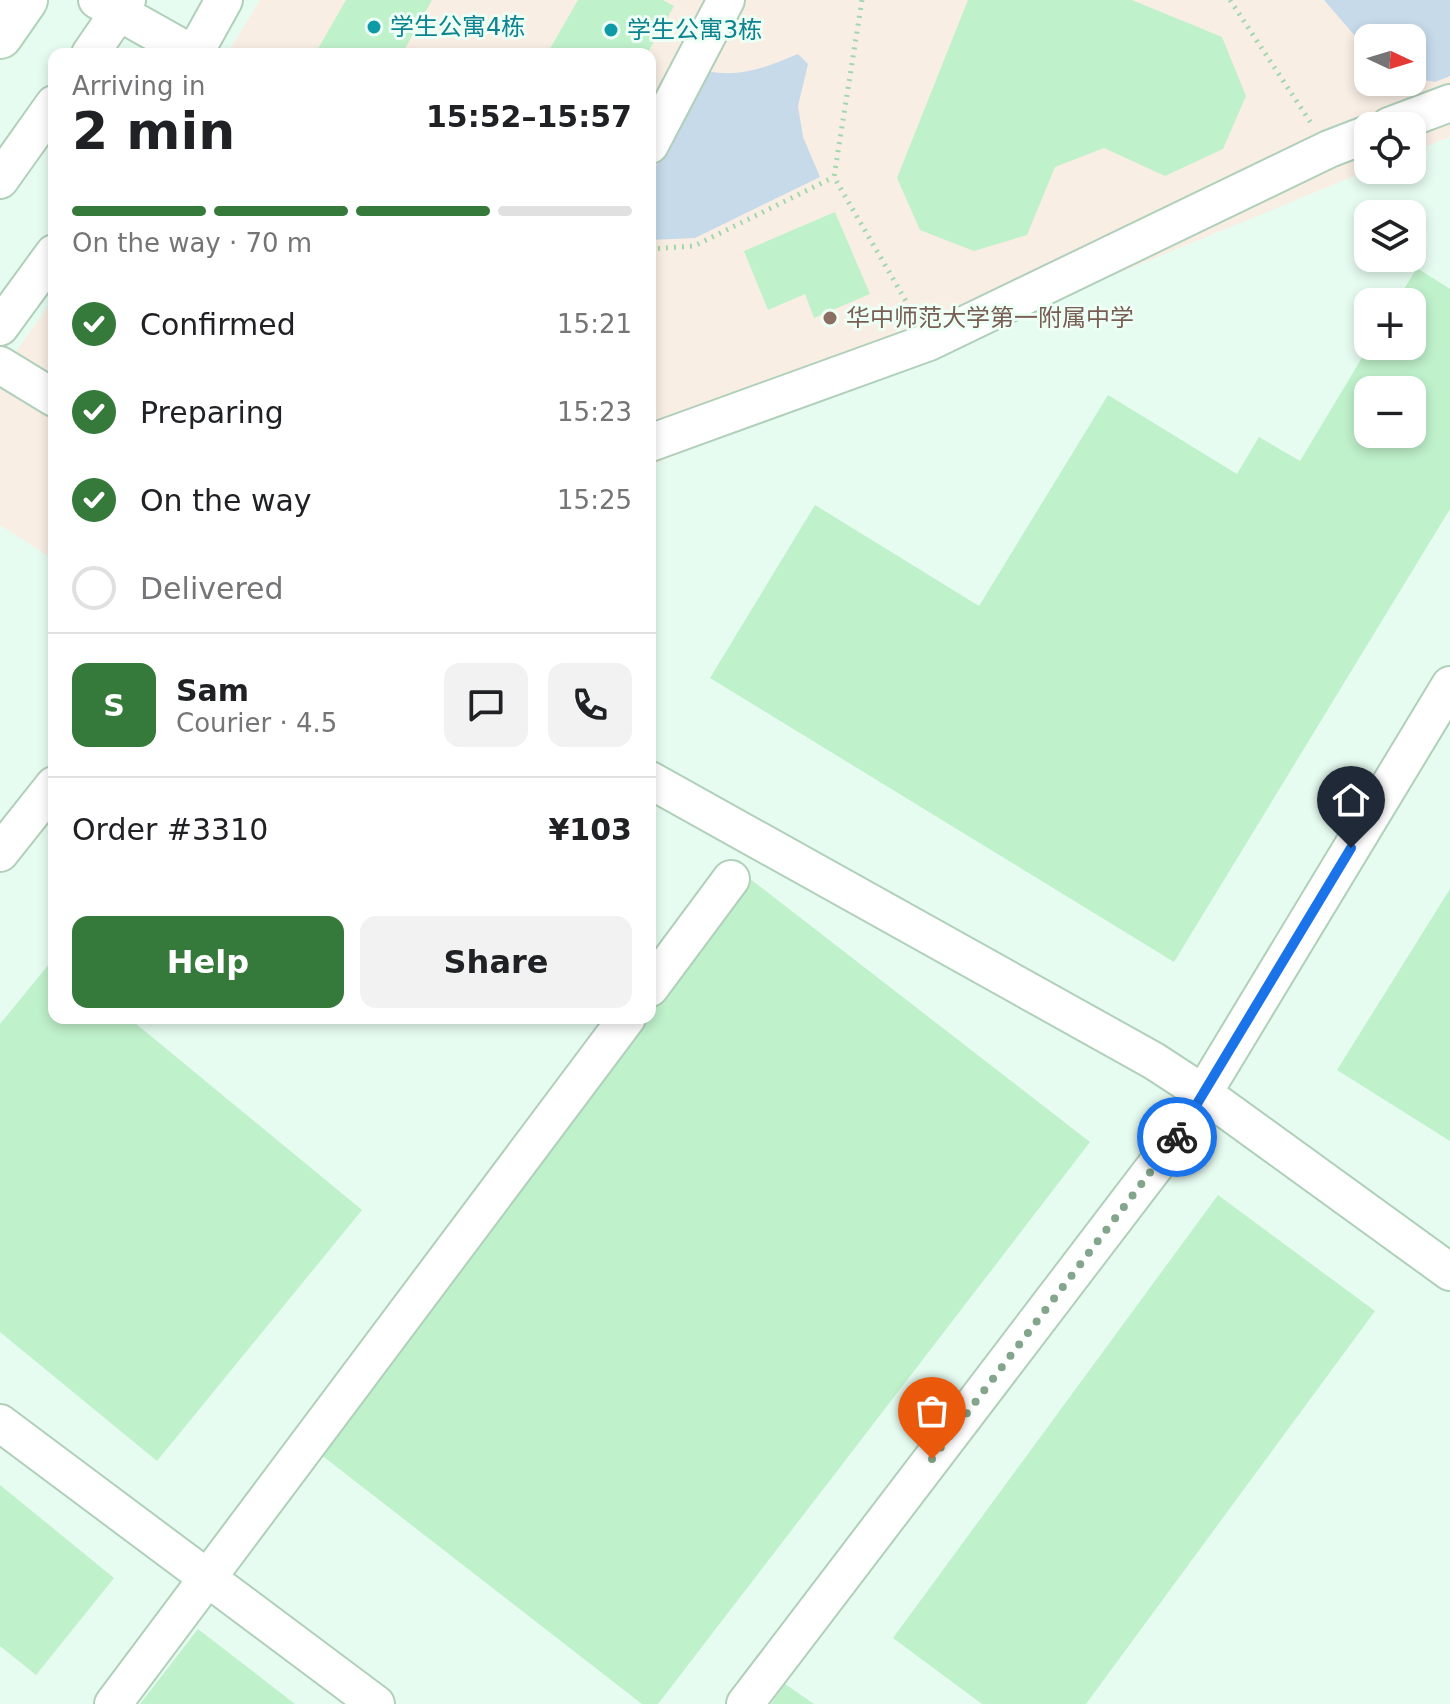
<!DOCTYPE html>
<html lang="en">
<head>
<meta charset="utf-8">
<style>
  :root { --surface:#fff; --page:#f2f2f2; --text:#202124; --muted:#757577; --line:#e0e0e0; --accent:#35793b }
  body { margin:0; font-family:"DejaVu Sans","Noto Sans SC",sans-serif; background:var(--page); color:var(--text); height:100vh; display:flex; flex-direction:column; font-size:30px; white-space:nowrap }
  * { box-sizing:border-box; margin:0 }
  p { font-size:26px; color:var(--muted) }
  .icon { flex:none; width:44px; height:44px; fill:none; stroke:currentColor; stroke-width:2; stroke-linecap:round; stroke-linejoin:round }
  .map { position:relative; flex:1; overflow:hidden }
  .sheet { position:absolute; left:48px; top:48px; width:608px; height:976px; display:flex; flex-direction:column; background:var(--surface); border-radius:16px; box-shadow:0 4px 12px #0003 }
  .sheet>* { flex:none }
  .needle { width:52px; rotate:94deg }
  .tools { position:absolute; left:1354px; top:24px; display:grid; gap:16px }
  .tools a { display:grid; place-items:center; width:72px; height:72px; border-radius:16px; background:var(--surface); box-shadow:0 4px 12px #0003; font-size:40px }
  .pin { position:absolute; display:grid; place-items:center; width:68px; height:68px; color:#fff; margin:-82px -34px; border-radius:50% 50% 50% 0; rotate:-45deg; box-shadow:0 0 8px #0007 }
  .pin .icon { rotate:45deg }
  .courier { position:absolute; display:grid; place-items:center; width:80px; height:80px; margin:-40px; border:6px solid #1a73e8; border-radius:50%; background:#fff; color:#222; box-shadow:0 2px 10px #0007 }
  .summary em { font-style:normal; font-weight:800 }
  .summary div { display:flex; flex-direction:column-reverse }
  .summary { display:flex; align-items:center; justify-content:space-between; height:136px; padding:0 24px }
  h1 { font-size:52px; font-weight:800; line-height:60px }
  .bar { display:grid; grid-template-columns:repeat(4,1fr); gap:12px 8px; align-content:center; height:96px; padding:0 24px }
  .bar i { height:10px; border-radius:6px; background:var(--line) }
  .bar .current { background:var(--accent) }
  .bar p { grid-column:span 4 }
  .line { display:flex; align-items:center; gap:20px; padding:0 24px; border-top:2px solid var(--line) }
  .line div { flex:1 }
  .round { display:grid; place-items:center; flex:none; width:84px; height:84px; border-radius:16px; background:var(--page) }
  ol { padding:0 24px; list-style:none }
  li { display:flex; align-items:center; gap:24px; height:88px }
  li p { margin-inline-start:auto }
  li .icon { padding:8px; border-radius:50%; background:var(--accent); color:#fff; stroke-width:4 }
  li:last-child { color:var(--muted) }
  li i { width:44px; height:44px; border:4px solid var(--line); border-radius:50% }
  .cta { display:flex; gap:16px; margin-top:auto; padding:16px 24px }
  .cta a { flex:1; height:92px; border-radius:16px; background:var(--accent); color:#fff; font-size:32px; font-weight:800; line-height:92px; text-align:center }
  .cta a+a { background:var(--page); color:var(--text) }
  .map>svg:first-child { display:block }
</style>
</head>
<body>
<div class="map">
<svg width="1450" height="1704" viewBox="0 0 1450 1704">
  <rect width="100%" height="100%" fill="#e7fcf1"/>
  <!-- education -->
  <g fill="#f9eee4" fill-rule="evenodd">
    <path d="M260,0H1450V137L1412,152V126H1368L1369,170L650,466V54H227ZM1368,38H1412V82H1368Z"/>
    <polygon points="54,298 54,560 0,525 0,374"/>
  </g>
  <!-- green -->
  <g fill="#c6daea">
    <polygon points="1324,0 1450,0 1450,76 1435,82 1412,78 1412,38 1368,38 1368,51"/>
    <path d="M798,54L808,64L798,106L803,137L820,177L695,238L650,240V177L707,71C741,78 767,67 798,54Z"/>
  </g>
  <!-- building -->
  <g fill="#bff1cb" fill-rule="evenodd">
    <polygon points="346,0 432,0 402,54 315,54"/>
    <polygon points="578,0 663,0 674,6 647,54 547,54"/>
    <polygon points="968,0 1132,0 1222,37 1246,96 1223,149 1165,176 1104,148 1055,167 1027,235 974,251 920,230 897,178"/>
    <polygon points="835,212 870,294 814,318 805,294 768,310 744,251"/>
    <path d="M1417,268L1450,289V509L1174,962L710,678L815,505L979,606L1108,395L1237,474L1259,437L1300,461L1369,346H1412V302H1396ZM1368,390H1412V434H1368Z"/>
    <polygon points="749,878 1090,1142 658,1704 642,1704 311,1447 641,1018 650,1018 650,1006"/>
    <polygon points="1450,889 1450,1141 1337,1070"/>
    <polygon points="54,958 54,1018 129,1018 362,1210 157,1461 0,1332 0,1024"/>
    <polygon points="1218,1195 1375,1311 1086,1704 982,1704 893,1638"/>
    <polygon points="0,1485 114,1578 36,1675 0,1646"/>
    <polygon points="198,1629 295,1704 140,1704"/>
    <polygon points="785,1684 814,1704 771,1704"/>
  </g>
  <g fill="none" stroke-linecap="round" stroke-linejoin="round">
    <defs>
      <g id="street">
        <polyline points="97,0 193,54"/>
        <polyline points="90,54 127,0"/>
        <polyline points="194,54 224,0"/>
        <polyline points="1389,126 1450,103"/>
        <polyline points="650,145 726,0"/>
        <polyline points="0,180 54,104"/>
        <polyline points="0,327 54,253"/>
        <polyline points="0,365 54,398"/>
        <polyline points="650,443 929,342 1329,149 1368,134"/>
        <polyline points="650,780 1154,1061 1203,1093 1450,1272"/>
        <polyline points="0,853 54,785"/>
        <polyline points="650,988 731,879"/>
        <polyline points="0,1423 376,1704"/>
        <polyline points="113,1704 627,1018"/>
        <polyline points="745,1704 1175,1140 1450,685"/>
      </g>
      <polyline id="secondary" points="0,36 25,0"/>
    </defs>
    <!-- street casing -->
    <use href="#street" stroke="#b0d0b9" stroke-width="40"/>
    <!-- secondary casing -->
    <use href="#secondary" stroke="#aed3b8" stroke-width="48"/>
    <!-- path -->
    <g stroke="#a2d7ae" stroke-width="5" stroke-dasharray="2 6" stroke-linecap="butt">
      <polyline points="862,0 834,177 914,315"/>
      <polyline points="1230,0 1311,123"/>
      <polyline points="650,249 694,246 834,177"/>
    </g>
    <!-- street -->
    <use href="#street" stroke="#fff" stroke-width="36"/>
    <!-- secondary -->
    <use href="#secondary" stroke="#fff" stroke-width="44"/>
  </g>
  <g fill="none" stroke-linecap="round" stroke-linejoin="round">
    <!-- done -->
    <polyline stroke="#82a58b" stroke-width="8" stroke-dasharray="0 14.4" points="932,1459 1177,1137"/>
    <!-- route -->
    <polyline stroke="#1a73e8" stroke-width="10" points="1177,1137 1351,848"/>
  </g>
  <!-- markers -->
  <g fill="#0f9aa8" stroke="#eefff5" stroke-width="3">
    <circle cx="374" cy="27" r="8"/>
    <circle cx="611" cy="30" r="8"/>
  </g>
  <circle fill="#8d6e63" stroke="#eefff5" stroke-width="3" cx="830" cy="318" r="8"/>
  <g text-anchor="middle" stroke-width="6" stroke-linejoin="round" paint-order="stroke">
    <!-- culture labels -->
    <g font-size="24" fill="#0d838f" stroke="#eefff5" text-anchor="start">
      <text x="390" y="35">学生公寓4栋</text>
      <text x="627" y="38">学生公寓3栋</text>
    </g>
    <!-- education labels -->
    <g font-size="24" fill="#785e54" stroke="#eefff5" text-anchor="start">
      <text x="846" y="326">华中师范大学第一附属中学</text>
    </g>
  </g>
</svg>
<div class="tools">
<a><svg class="needle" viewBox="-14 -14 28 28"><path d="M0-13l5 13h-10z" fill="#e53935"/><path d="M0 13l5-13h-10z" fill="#757577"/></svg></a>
<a><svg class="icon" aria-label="locate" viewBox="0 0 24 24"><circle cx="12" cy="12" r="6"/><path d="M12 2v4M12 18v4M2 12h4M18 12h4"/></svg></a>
<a><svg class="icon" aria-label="layers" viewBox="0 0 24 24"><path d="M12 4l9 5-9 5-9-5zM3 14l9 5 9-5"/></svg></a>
<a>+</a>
<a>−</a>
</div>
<div class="pin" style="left:932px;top:1459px;background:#ea580c"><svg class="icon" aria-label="bag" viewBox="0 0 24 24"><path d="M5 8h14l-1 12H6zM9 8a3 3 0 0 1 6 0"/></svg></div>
<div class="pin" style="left:1351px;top:848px;background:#1f2937"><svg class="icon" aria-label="home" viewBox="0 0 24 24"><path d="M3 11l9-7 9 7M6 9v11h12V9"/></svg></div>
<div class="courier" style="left:1177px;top:1137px"><svg class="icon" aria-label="bike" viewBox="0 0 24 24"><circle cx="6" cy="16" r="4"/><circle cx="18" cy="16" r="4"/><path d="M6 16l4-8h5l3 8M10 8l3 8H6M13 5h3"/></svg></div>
<section class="sheet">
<div class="summary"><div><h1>2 min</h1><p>Arriving in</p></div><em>15:52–15:57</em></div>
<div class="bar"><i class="current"></i><i class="current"></i><i class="current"></i><i></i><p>On the way · 70 m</p></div>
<ol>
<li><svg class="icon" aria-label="check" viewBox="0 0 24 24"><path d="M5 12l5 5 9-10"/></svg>Confirmed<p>15:21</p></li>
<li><svg class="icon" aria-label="check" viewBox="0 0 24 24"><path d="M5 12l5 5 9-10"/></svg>Preparing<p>15:23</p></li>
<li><svg class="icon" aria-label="check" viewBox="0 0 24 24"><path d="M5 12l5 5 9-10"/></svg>On the way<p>15:25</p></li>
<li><i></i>Delivered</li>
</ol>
<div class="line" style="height:144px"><b class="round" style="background:var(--accent);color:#fff">S</b><div><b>Sam</b><p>Courier · 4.5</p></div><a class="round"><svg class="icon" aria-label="chat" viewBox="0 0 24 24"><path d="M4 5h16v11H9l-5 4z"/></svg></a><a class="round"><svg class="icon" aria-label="phone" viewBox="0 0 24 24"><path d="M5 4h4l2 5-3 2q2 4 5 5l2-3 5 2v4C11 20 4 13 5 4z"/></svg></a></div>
<div class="line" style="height:104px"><div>Order #3310</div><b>¥103</b></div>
<div class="cta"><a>Help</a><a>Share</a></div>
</section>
</div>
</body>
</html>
